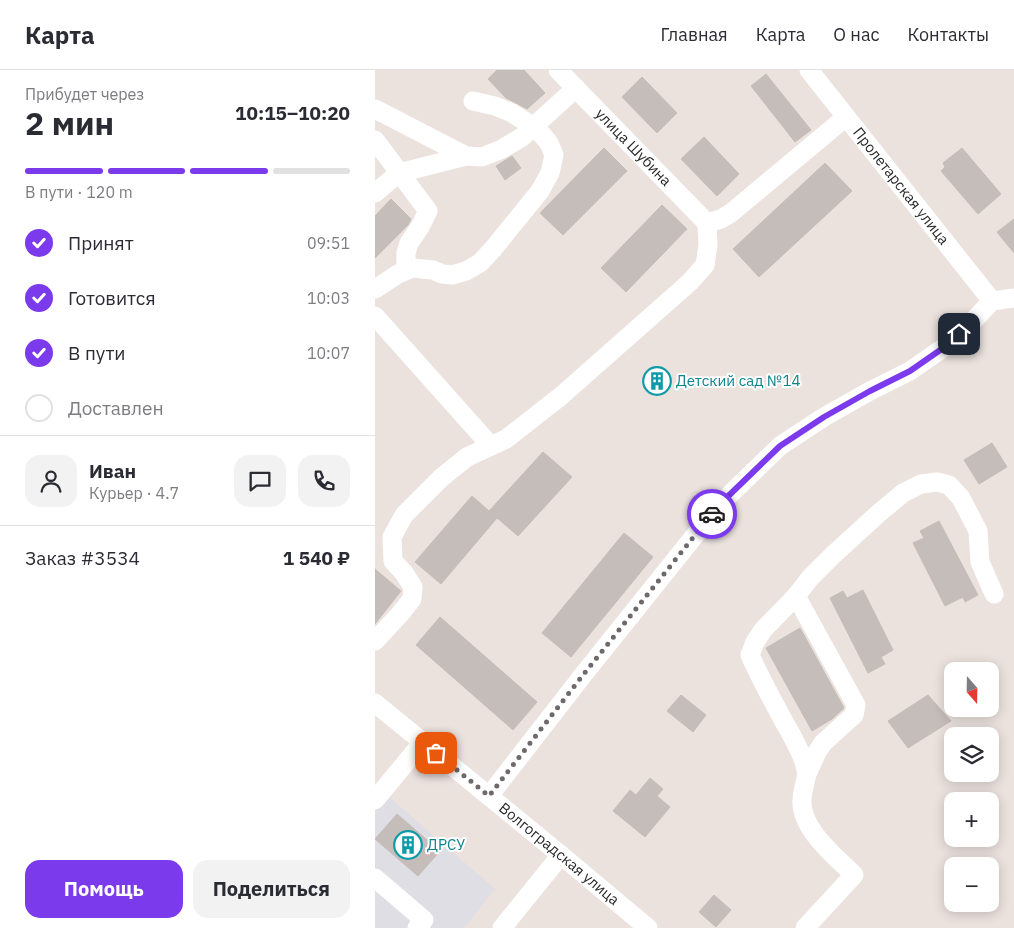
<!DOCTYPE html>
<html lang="ru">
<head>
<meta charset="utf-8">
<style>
  :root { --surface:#fff; --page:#f2f2f3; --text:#2b2b33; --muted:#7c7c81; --line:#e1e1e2; --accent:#7c3aed }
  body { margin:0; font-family:"IBM Plex Sans",sans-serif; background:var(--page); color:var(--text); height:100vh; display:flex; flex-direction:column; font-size:19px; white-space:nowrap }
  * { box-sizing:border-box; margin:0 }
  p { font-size:16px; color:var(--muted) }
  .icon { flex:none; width:28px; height:28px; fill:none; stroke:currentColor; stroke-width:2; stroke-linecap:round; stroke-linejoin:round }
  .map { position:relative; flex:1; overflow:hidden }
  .details { display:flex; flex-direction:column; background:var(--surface); width:375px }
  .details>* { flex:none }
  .needle { width:32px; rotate:160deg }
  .tools { position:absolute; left:569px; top:592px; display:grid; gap:10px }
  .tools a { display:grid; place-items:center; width:55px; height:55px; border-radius:10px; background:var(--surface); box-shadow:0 2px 12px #0003; font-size:25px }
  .pin { position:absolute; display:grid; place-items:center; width:42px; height:42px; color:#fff; margin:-21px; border-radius:10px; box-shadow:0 2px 8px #0006 }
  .courier { position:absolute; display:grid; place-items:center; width:50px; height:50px; margin:-25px; border:4px solid #7c3aed; border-radius:50%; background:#fff; color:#222; box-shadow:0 1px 6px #0007 }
  .headline em { font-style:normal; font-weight:800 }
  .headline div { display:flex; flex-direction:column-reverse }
  .headline { display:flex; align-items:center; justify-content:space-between; height:85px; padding:0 25px }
  h1 { font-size:32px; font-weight:800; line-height:38px }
  .bar { display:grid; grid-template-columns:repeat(4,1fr); gap:8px 5px; align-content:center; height:60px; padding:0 25px }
  .bar i { height:6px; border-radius:4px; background:var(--line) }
  .bar .on { background:var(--accent) }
  .bar p { grid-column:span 4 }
  .line { display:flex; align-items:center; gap:12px; padding:0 25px; border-top:1px solid var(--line) }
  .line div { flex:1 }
  .round { display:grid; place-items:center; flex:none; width:52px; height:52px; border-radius:15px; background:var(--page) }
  ol { padding:0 25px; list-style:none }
  li { display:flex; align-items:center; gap:15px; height:55px }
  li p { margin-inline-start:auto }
  li .icon { padding:5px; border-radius:50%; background:var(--accent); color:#fff; stroke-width:4 }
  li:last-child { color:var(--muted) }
  li i { width:28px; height:28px; border:2px solid var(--line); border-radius:50% }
  .cta { display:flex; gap:10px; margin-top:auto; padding:10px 25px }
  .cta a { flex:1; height:58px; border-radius:15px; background:var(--accent); color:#fff; font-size:20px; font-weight:800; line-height:58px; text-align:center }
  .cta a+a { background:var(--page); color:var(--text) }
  header { display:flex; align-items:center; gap:30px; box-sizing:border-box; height:70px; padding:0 25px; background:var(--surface); border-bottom:1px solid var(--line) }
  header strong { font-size:24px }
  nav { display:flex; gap:28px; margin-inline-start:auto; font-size:18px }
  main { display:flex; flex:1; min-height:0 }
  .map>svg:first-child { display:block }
</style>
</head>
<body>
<header>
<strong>Карта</strong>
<nav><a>Главная</a><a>Карта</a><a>О нас</a><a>Контакты</a></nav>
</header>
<main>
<section class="details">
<div class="headline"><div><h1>2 мин</h1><p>Прибудет через</p></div><em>10:15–10:20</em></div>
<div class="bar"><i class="on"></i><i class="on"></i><i class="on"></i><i></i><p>В пути · 120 m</p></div>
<ol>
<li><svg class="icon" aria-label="check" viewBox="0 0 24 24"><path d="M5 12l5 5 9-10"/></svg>Принят<p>09:51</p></li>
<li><svg class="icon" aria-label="check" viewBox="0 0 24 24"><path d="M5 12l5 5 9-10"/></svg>Готовится<p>10:03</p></li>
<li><svg class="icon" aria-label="check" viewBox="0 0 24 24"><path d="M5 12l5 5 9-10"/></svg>В пути<p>10:07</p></li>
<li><i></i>Доставлен</li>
</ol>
<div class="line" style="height:90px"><a class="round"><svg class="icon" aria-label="person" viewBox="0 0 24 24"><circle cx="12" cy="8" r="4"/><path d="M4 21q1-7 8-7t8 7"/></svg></a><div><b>Иван</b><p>Курьер · 4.7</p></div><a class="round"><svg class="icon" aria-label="chat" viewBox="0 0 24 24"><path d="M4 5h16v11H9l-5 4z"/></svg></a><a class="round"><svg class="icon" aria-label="phone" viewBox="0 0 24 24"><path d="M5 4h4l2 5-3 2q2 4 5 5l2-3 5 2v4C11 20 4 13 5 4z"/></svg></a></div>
<div class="line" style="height:65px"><div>Заказ #3534</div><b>1 540 ₽</b></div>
<div class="cta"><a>Помощь</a><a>Поделиться</a></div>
</section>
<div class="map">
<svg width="639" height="858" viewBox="0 0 639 858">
  <rect width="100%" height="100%" fill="#ebe2de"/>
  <!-- industrial -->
  <polygon fill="#dedee4" points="0,715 120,819 89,858 0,858"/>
  <!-- building -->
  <g fill="#c4bdb9" stroke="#c6bdb8">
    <polygon points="122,0 149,0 170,23 152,39 141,33 131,28 113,9"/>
    <polygon points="391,4 436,60 420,72 376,16"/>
    <polygon points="267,7 302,43 282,63 247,27"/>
    <polygon points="329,67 364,104 342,126 306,89"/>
    <polygon points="229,78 252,101 188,165 165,143"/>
    <polygon points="587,78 626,124 603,144 566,101 570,97 568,93"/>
    <polygon points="137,86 146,98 130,110 121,96"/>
    <polygon points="450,93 477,121 384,207 358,179"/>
    <polygon points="16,129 36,149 33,155 0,188 0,146"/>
    <polygon points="287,135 312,159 251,222 226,198"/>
    <polygon points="639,149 639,183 622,162"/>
    <polygon points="617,373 632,397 604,414 589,390"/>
    <polygon points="168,382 197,407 143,466 114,441"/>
    <polygon points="97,426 122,448 66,514 40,492"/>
    <polygon points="564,451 603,525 590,532 588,527 570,536 538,473 549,468 545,461"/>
    <polygon points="249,463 278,487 196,587 167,563"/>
    <polygon points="0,499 26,521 0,554"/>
    <polygon points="488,520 518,580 506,587 510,594 493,603 455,528 468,521 472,528"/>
    <polygon points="65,547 162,632 138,660 41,575"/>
    <polygon points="425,558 469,638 457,649 437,661 391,578"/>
    <polygon points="306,625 331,645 318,662 292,641"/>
    <polygon points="553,625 576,651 533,678 513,651"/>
    <polygon points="275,708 288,719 282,726 295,737 270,767 238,741 255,720 261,725"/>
    <polygon points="22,744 65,781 43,806 0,769"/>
    <polygon points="339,825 356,840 341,857 324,842"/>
  </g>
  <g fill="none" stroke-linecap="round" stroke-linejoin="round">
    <!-- minor -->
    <g stroke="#fff" stroke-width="19">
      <path id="s1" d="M183,0L332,153"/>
      <path id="s2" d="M434,0L617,231"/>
      <polyline points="0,39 91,86 107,87 127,79 147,67 201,18"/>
      <polyline points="0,70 53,141 45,157 34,173 31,183 31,200"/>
      <polyline points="0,123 24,103 91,86"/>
      <polyline points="0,219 23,204 37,198 58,200 67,204 77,205 91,201 105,193 118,179 165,121 175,103 179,85 174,73 162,59 137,43 120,36 98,31"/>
      <polyline points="0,246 116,376"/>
      <polyline points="421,526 481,635 479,645 448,673 442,682 432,704"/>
      <polyline points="0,571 25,544 37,529 38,517 29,503 18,491 17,467 29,445 66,408 92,387 131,369 186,326 315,212 330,195 333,175 332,153 346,149 356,143 471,47"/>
      <path id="s3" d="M0,633L186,785L273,858"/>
      <polyline points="114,726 208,605 345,434 405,376 449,347 495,321 535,301 571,276 596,253 617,231 639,228"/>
      <polyline points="0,730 47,673"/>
      <polyline points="0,808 49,850 42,858"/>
      <polyline points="127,858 186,785"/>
      <path d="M430,858L479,805C460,786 425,759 427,729C428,712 435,709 429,692C424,677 416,664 408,650C397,629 385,608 375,585L380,572L388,560L421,526L435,508L458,485L504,443L528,423L546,414L562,412L574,415L586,428L603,461L605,492L619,524"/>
    </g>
  </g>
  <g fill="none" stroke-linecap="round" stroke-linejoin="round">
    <!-- done -->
    <polyline stroke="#6e6a69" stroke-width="5" stroke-dasharray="0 9" points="61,683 114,726 208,605 337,444"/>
    <!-- route -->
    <polyline stroke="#7c3aed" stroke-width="6" points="337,444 345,434 405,376 449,347 495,321 535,301 571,276 584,264"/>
  </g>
  <!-- icons -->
  <defs>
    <symbol id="building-ring" viewBox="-11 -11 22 22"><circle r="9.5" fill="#fff" stroke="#0f9aa8" stroke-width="1.5"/><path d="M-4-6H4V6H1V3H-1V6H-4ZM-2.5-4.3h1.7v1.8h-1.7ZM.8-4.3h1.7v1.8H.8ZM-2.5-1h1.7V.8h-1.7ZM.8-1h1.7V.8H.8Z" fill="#0f9aa8"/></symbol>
  </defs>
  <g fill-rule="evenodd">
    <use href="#building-ring" x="266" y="295" width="32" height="32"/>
    <use href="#building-ring" x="17" y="759" width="32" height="32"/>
  </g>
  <g text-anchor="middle" stroke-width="4" stroke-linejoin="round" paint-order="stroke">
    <!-- street labels -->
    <g font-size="15" fill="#2a2a2a" stroke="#fff">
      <text dy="5" stroke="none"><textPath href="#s1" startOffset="108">улица Шубина</textPath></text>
      <text dy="5" stroke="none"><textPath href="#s2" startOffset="148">Пролетарская улица</textPath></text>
      <text dy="5" stroke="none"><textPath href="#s3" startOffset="238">Волгоградская улица</textPath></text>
    </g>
    <!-- culture labels -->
    <g font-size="15" fill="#0d838f" stroke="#fff" text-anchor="start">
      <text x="301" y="316">Детский сад №14</text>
      <text x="52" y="780">ДРСУ</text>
    </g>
  </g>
</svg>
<div class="tools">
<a><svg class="needle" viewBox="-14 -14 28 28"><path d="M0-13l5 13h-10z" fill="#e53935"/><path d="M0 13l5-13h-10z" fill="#7c7c81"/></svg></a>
<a><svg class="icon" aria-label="layers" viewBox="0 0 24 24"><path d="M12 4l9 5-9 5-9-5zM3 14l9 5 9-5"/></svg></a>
<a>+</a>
<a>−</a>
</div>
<div class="pin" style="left:61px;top:683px;background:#ea580c"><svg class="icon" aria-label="bag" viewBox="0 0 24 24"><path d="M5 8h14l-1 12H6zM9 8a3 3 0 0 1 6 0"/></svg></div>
<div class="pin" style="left:584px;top:264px;background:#1f2937"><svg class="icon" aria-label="home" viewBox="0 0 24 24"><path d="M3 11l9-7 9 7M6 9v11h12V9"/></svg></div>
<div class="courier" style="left:337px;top:444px"><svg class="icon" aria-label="car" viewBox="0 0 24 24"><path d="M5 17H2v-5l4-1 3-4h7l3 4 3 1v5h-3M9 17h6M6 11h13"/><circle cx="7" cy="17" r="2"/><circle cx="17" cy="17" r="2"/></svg></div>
</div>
</main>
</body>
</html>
